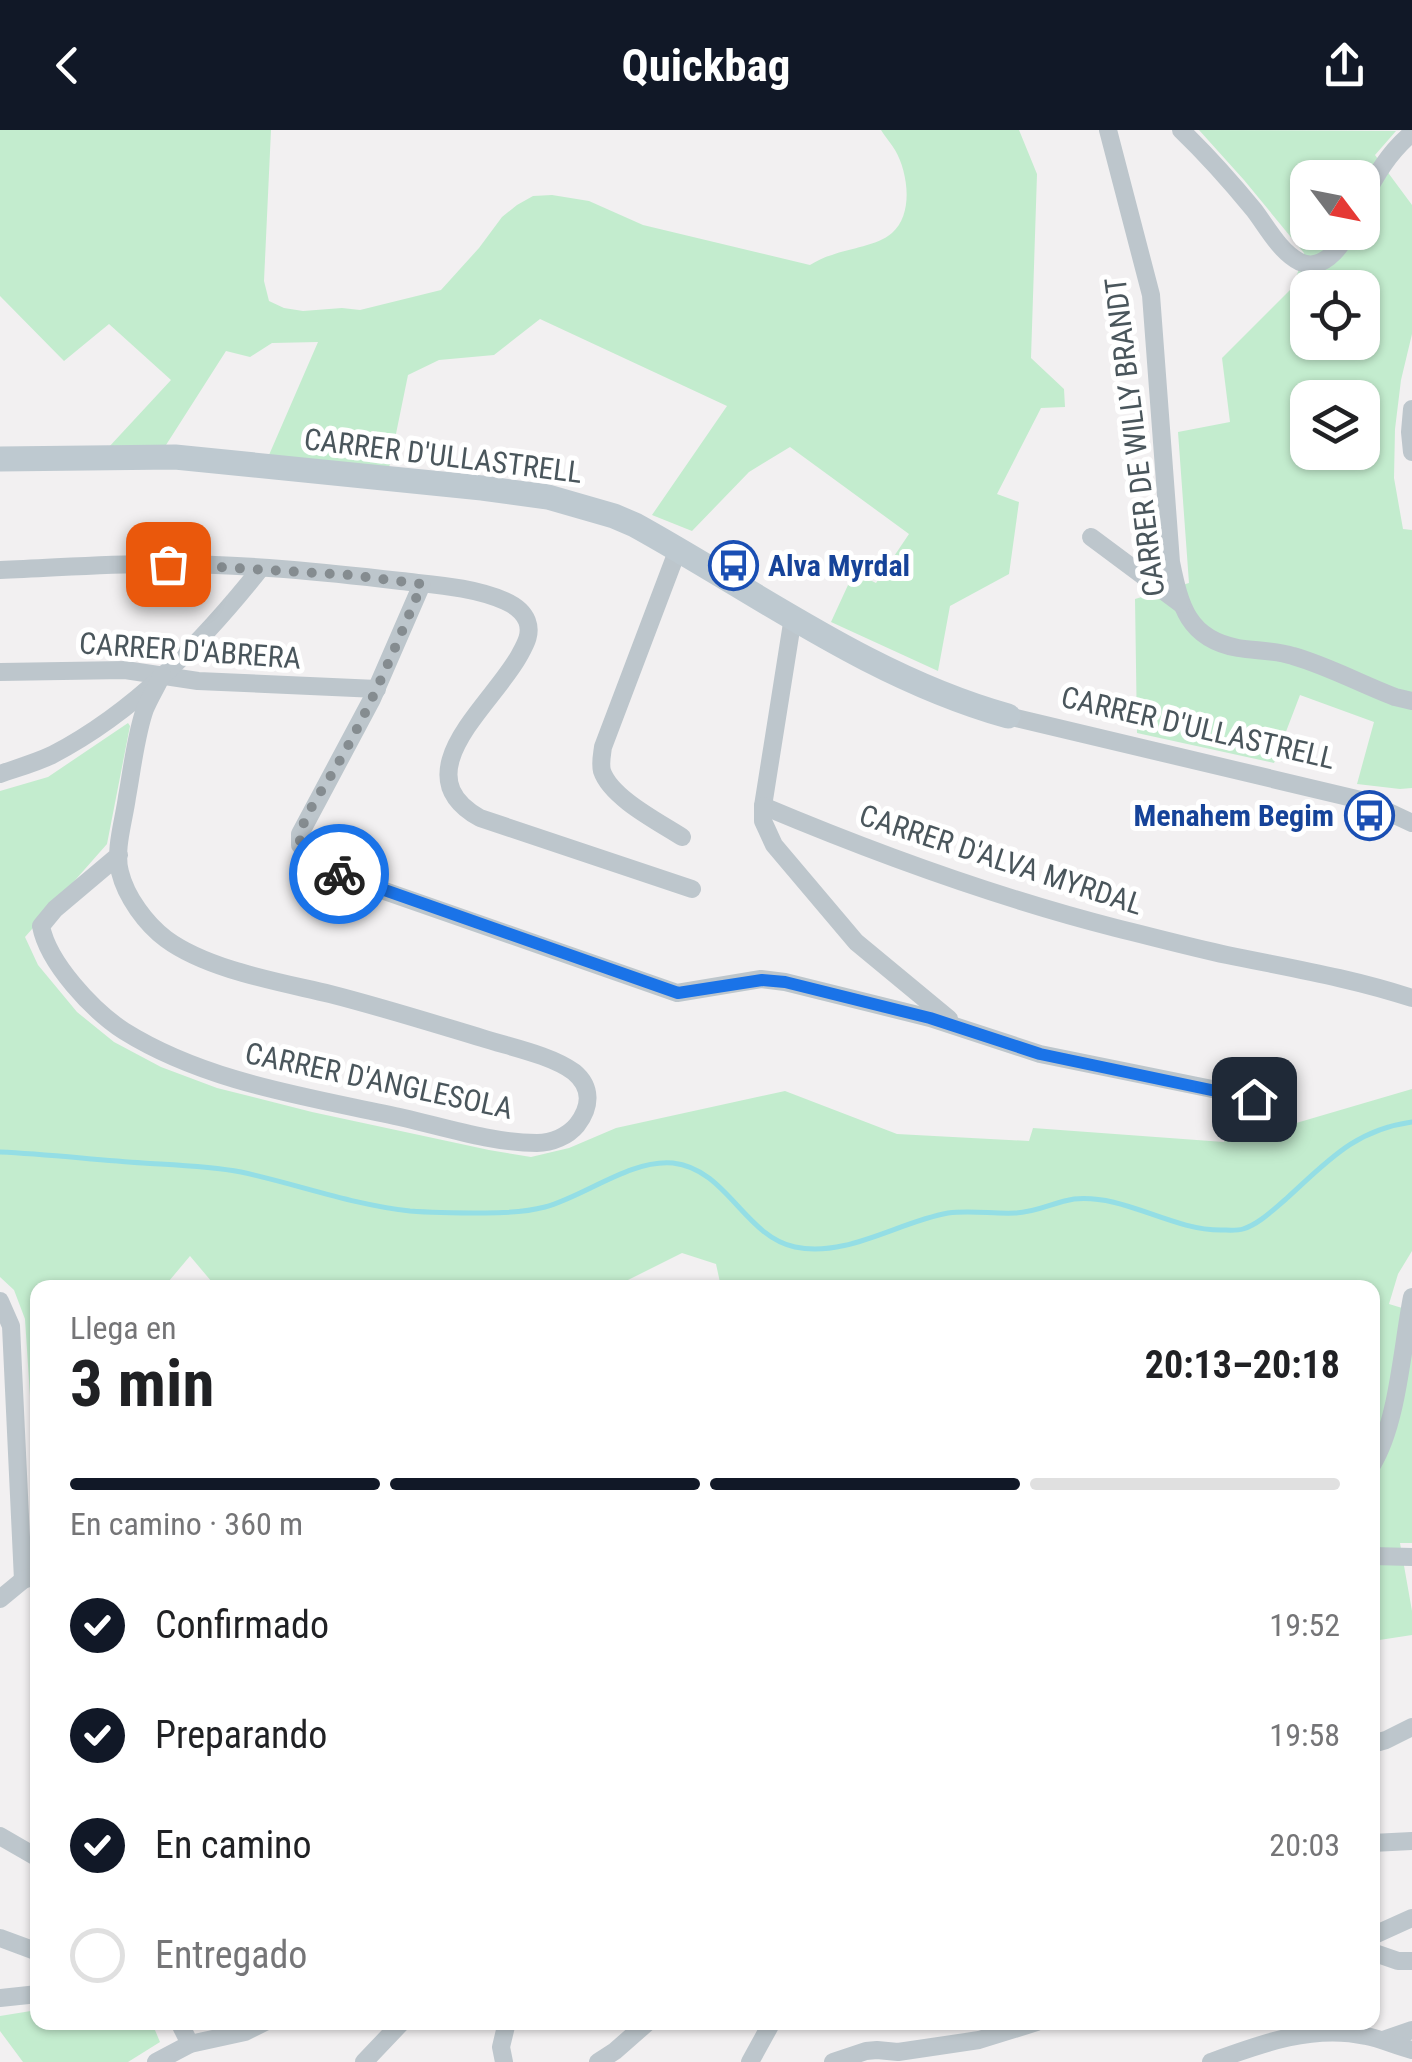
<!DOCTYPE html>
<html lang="es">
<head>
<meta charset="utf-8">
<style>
  :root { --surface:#fff; --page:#f6f6f6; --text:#202124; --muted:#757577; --line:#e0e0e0; --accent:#111827 }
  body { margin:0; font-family:"Roboto Condensed",sans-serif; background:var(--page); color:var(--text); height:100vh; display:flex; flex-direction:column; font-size:38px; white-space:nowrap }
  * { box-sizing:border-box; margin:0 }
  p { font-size:32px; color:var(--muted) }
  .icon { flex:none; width:55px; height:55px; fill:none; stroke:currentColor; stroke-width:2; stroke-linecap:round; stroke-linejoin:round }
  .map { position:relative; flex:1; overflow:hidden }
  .side { position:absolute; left:30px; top:1150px; width:1350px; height:750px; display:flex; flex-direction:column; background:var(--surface); border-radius:20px; box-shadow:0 2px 8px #0004 }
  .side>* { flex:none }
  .needle { width:65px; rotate:122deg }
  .fabs { position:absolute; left:1290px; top:30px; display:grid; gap:20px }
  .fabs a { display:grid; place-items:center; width:90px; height:90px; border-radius:20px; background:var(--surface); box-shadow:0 2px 8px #0004; font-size:50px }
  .pin { position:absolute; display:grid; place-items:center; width:85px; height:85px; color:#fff; margin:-42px; border-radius:20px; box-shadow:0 5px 15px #0006 }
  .courier { position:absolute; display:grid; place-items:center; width:100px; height:100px; margin:-50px; border:8px solid #1a73e8; border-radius:50%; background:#fff; color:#222; box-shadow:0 2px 12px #0007 }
  .overview em { font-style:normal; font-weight:700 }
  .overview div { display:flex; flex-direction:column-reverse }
  .overview { display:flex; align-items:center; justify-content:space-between; height:170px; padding:0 40px }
  h1 { font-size:65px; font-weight:700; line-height:75px }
  .bar { display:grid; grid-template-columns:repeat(4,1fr); gap:15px 10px; align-content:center; height:120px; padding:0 40px }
  .bar i { height:12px; border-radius:8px; background:var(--line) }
  .bar .active { background:var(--accent) }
  .bar p { grid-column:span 4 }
  ol { padding:0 40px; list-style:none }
  li { display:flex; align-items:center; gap:30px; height:110px }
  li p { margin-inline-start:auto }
  li .icon { padding:10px; border-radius:50%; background:var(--accent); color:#fff; stroke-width:4 }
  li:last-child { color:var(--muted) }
  li i { width:55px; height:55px; border:5px solid var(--line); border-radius:50% }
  header { display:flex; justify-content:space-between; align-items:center; height:130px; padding:0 40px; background:var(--accent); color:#fff; font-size:45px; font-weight:700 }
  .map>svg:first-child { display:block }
</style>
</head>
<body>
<header><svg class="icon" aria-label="back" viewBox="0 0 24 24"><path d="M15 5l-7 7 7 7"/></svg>Quickbag<svg class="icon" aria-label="share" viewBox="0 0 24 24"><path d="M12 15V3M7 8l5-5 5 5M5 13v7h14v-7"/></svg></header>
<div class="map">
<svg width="1412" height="1932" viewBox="0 0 1412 1932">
  <rect width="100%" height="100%" fill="#f2f0f1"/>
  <!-- green -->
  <g fill="#c3ecce" fill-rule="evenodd">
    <path d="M0,0H271L264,151L269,171L284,178L303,181L342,178L360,180L441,160L479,118L502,87L517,75L533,66L552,65L589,71L643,95L810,135C817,131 824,127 832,125C850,118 877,116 892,103C914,84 908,42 895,20C891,13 885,7 881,0H1019L1037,44L1031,228L1064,259L1065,277L1041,278L997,364L1019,372L1009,444L950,476L938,541L831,492L854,442L876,453L909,404L790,317L749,342L692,401L652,385L727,276L540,189L494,225L439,230L408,245L389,338L269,325L318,212L272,213L250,227L226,221L166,315L108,318L171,250L109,194L64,231L0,166Z"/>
    <path d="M1199,0L1396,1L1375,25L1412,75V204L1401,250L1395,299L1394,348L1403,399L1412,400V658L1400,659L1357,654L1374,592L1300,565L1274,633L1137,603L1135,469L1189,453L1178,302L1230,292L1222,228L1293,157L1304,123L1244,50ZM1308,48H1362V102H1308ZM1308,158H1362V212H1308ZM1308,268H1362V322H1308Z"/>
    <polygon points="128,593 130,596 107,714 25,807 38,835 77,882 114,912 161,937 217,958 312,982 489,1020 531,1027 569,1018 616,998 785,961 897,1004 1029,1011 1033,998 1224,1012 1240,982 1286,996 1412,959 1412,1121 1398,1144 1389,1174 1412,1181 1412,1413 1400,1413 1412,1481 1412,1505 1373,1511 1372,1158 870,1158 863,1150 850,1150 834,1157 721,1157 716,1134 682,1123 614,1157 217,1158 190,1126 164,1157 38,1158 38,1296 32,1297 25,1189 14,1160 0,1147 0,661 48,647"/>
    <polygon points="37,1880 38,1892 152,1893 160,1912 128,1932 23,1932 0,1901 0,1886"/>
  </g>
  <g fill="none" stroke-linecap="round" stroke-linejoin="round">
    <!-- stream -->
    <path stroke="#94dee5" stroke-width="5" d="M0,1022C48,1024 95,1030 143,1033C175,1035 209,1036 241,1042C297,1054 353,1075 410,1081C435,1083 461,1083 485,1083C505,1083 526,1082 545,1077C585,1066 631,1029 673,1033C727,1039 744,1106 795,1117C846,1128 898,1092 948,1083C971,1080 993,1084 1015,1083C1035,1083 1054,1072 1074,1069C1125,1064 1170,1100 1221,1100C1227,1100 1237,1101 1243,1099C1259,1094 1274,1079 1286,1069C1327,1032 1354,1000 1412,992"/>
    <!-- street -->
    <g stroke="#bdc6cc" stroke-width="18">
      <path d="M1108,0L1151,165L1171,432C1180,476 1188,509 1238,518C1256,521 1274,520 1293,526C1328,536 1361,554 1395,567L1412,571"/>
      <path d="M1181,0C1207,25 1231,52 1254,80C1267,97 1280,122 1300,132C1321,142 1340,119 1348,102"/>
      <path d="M1362,71C1376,45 1389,22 1412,3"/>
      <polyline points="1412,279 1410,302 1412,322"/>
      <polyline points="1091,407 1181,474"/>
      <path d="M678,419L603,617C602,625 600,633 602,641C611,668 659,692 682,707"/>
      <path d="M0,440C56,438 111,433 167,434C245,434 324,442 401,451C435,455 473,457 505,471C514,475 523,481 527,491C532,504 525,515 519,526C492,575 401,644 480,688L692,759"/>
      <path d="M422,454L372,569L300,704V715C316,740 349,748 376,758L677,863L761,849L785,852L930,888L1040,924L1222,961L1285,977"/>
      <path d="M793,487L763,676C877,724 995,767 1116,798C1153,807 1190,817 1227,825C1290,838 1351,848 1412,868"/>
      <polyline points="0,542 125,540 198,551 377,559"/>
      <polyline points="1008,586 1365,671 1412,693"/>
      <path d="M0,644C17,638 35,633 52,625C135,582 203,511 261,438"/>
      <polyline points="763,676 763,691 774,715 856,812 949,889"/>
      <path d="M119,725L55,779L41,796C48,833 93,881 124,901C207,953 310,967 404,988C447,998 493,1013 537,1013C552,1013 568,1006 577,995C591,977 592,957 574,942C551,925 510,917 482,908C432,893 381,877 330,864C280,852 208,840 166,809C146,794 126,767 120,742C114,720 124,690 127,667C132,640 136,604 145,579C150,567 157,556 162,545"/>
      <polyline points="0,1171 11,1196 23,1450"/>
      <path d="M1372,1335C1398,1293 1402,1217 1412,1167"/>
      <polyline points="1372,1426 1412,1427"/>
      <polyline points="0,1469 23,1450 38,1445"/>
      <polyline points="1372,1614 1386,1610 1412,1597"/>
      <polyline points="0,1706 38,1728"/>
      <polyline points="1372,1713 1412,1711"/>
      <polyline points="1372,1806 1412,1788"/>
      <polyline points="0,1808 38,1822"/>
      <polyline points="1372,1822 1398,1831 1412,1831"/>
      <polyline points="0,1868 38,1864"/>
      <polyline points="179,1892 190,1914"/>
      <polyline points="1383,1910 1412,1900"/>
      <polyline points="156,1932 190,1914 245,1902 265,1892"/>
      <polyline points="364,1932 402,1892"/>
      <polyline points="504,1932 501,1917 507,1892"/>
      <polyline points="598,1932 615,1921 648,1892"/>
      <polyline points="750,1932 772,1892"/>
      <polyline points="833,1932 866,1921 877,1920 898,1922 979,1910 1037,1892"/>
      <path d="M1211,1932C1260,1914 1313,1894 1366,1906C1382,1909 1396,1916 1412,1920"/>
    </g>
    <!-- secondary -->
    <path stroke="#bec9d0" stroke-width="25" d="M0,329L175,327L482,358L548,367L614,386L635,395C758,463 872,548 1008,586"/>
  </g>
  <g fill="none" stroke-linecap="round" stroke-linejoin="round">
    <!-- done -->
    <path stroke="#858c90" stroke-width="10" stroke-dasharray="0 18" d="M168,434L350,445L422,454C395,518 369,582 333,642C324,658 298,693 300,711C302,729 325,738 339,744"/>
    <!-- route -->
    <polyline stroke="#1a73e8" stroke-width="12" points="339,744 678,863 762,850 785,852 930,888 1040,924 1254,969"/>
  </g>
  <!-- icons -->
  <defs>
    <symbol id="bus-ring" viewBox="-11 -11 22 22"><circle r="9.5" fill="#fff" stroke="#1a4fb4" stroke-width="1.5"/><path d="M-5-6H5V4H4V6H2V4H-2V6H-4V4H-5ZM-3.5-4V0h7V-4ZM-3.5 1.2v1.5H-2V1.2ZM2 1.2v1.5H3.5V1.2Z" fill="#1a4fb4"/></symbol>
  </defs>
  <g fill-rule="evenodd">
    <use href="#bus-ring" x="706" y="408" width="55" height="55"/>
    <use href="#bus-ring" x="1342" y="658" width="55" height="55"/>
  </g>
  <g text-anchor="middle" stroke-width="10" stroke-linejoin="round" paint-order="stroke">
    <!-- street labels -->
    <g font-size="30" fill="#4a565c" stroke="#fff">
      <text transform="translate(1135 307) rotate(-97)" y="10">CARRER DE WILLY BRANDT</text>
      <text transform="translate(443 326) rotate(7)" y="10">CARRER D'ULLASTRELL</text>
      <text transform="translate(190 521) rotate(4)" y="10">CARRER D'ABRERA</text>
      <text transform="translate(1198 598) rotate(13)" y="10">CARRER D'ULLASTRELL</text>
      <text transform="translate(1001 730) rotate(18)" y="10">CARRER D'ALVA MYRDAL</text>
      <text transform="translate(379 951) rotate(12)" y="10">CARRER D'ANGLESOLA</text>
    </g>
    <!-- transit labels -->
    <g font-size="30" font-weight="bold" fill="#164399" stroke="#fff" text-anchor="start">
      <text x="768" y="446">Alva Myrdal</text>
      <text x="1334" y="696" text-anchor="end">Menahem Begim</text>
    </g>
  </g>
</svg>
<div class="fabs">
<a><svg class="needle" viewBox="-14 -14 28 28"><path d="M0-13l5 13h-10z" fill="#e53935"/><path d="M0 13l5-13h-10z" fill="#757577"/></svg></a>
<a><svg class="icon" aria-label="locate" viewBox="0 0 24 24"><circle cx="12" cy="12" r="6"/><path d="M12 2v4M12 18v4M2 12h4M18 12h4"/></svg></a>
<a><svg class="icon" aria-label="layers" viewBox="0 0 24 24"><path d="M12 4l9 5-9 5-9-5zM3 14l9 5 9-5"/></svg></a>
</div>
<div class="pin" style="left:168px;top:434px;background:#ea580c"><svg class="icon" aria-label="bag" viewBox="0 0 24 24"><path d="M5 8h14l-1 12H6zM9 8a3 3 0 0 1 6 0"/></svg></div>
<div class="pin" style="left:1254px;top:969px;background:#1f2937"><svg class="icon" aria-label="home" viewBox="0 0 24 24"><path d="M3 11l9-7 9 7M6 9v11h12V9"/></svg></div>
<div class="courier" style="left:339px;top:744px"><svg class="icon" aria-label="bike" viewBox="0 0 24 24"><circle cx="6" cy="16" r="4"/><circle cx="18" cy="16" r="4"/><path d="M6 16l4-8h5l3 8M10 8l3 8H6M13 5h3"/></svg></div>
<section class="side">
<div class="overview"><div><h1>3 min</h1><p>Llega en</p></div><em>20:13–20:18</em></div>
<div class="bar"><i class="active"></i><i class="active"></i><i class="active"></i><i></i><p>En camino · 360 m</p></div>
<ol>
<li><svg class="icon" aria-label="check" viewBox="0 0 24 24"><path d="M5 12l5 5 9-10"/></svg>Confirmado<p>19:52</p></li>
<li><svg class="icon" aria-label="check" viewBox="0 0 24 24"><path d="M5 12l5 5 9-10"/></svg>Preparando<p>19:58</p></li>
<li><svg class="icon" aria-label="check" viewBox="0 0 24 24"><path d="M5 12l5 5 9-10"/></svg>En camino<p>20:03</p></li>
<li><i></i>Entregado</li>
</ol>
</section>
</div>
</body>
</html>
